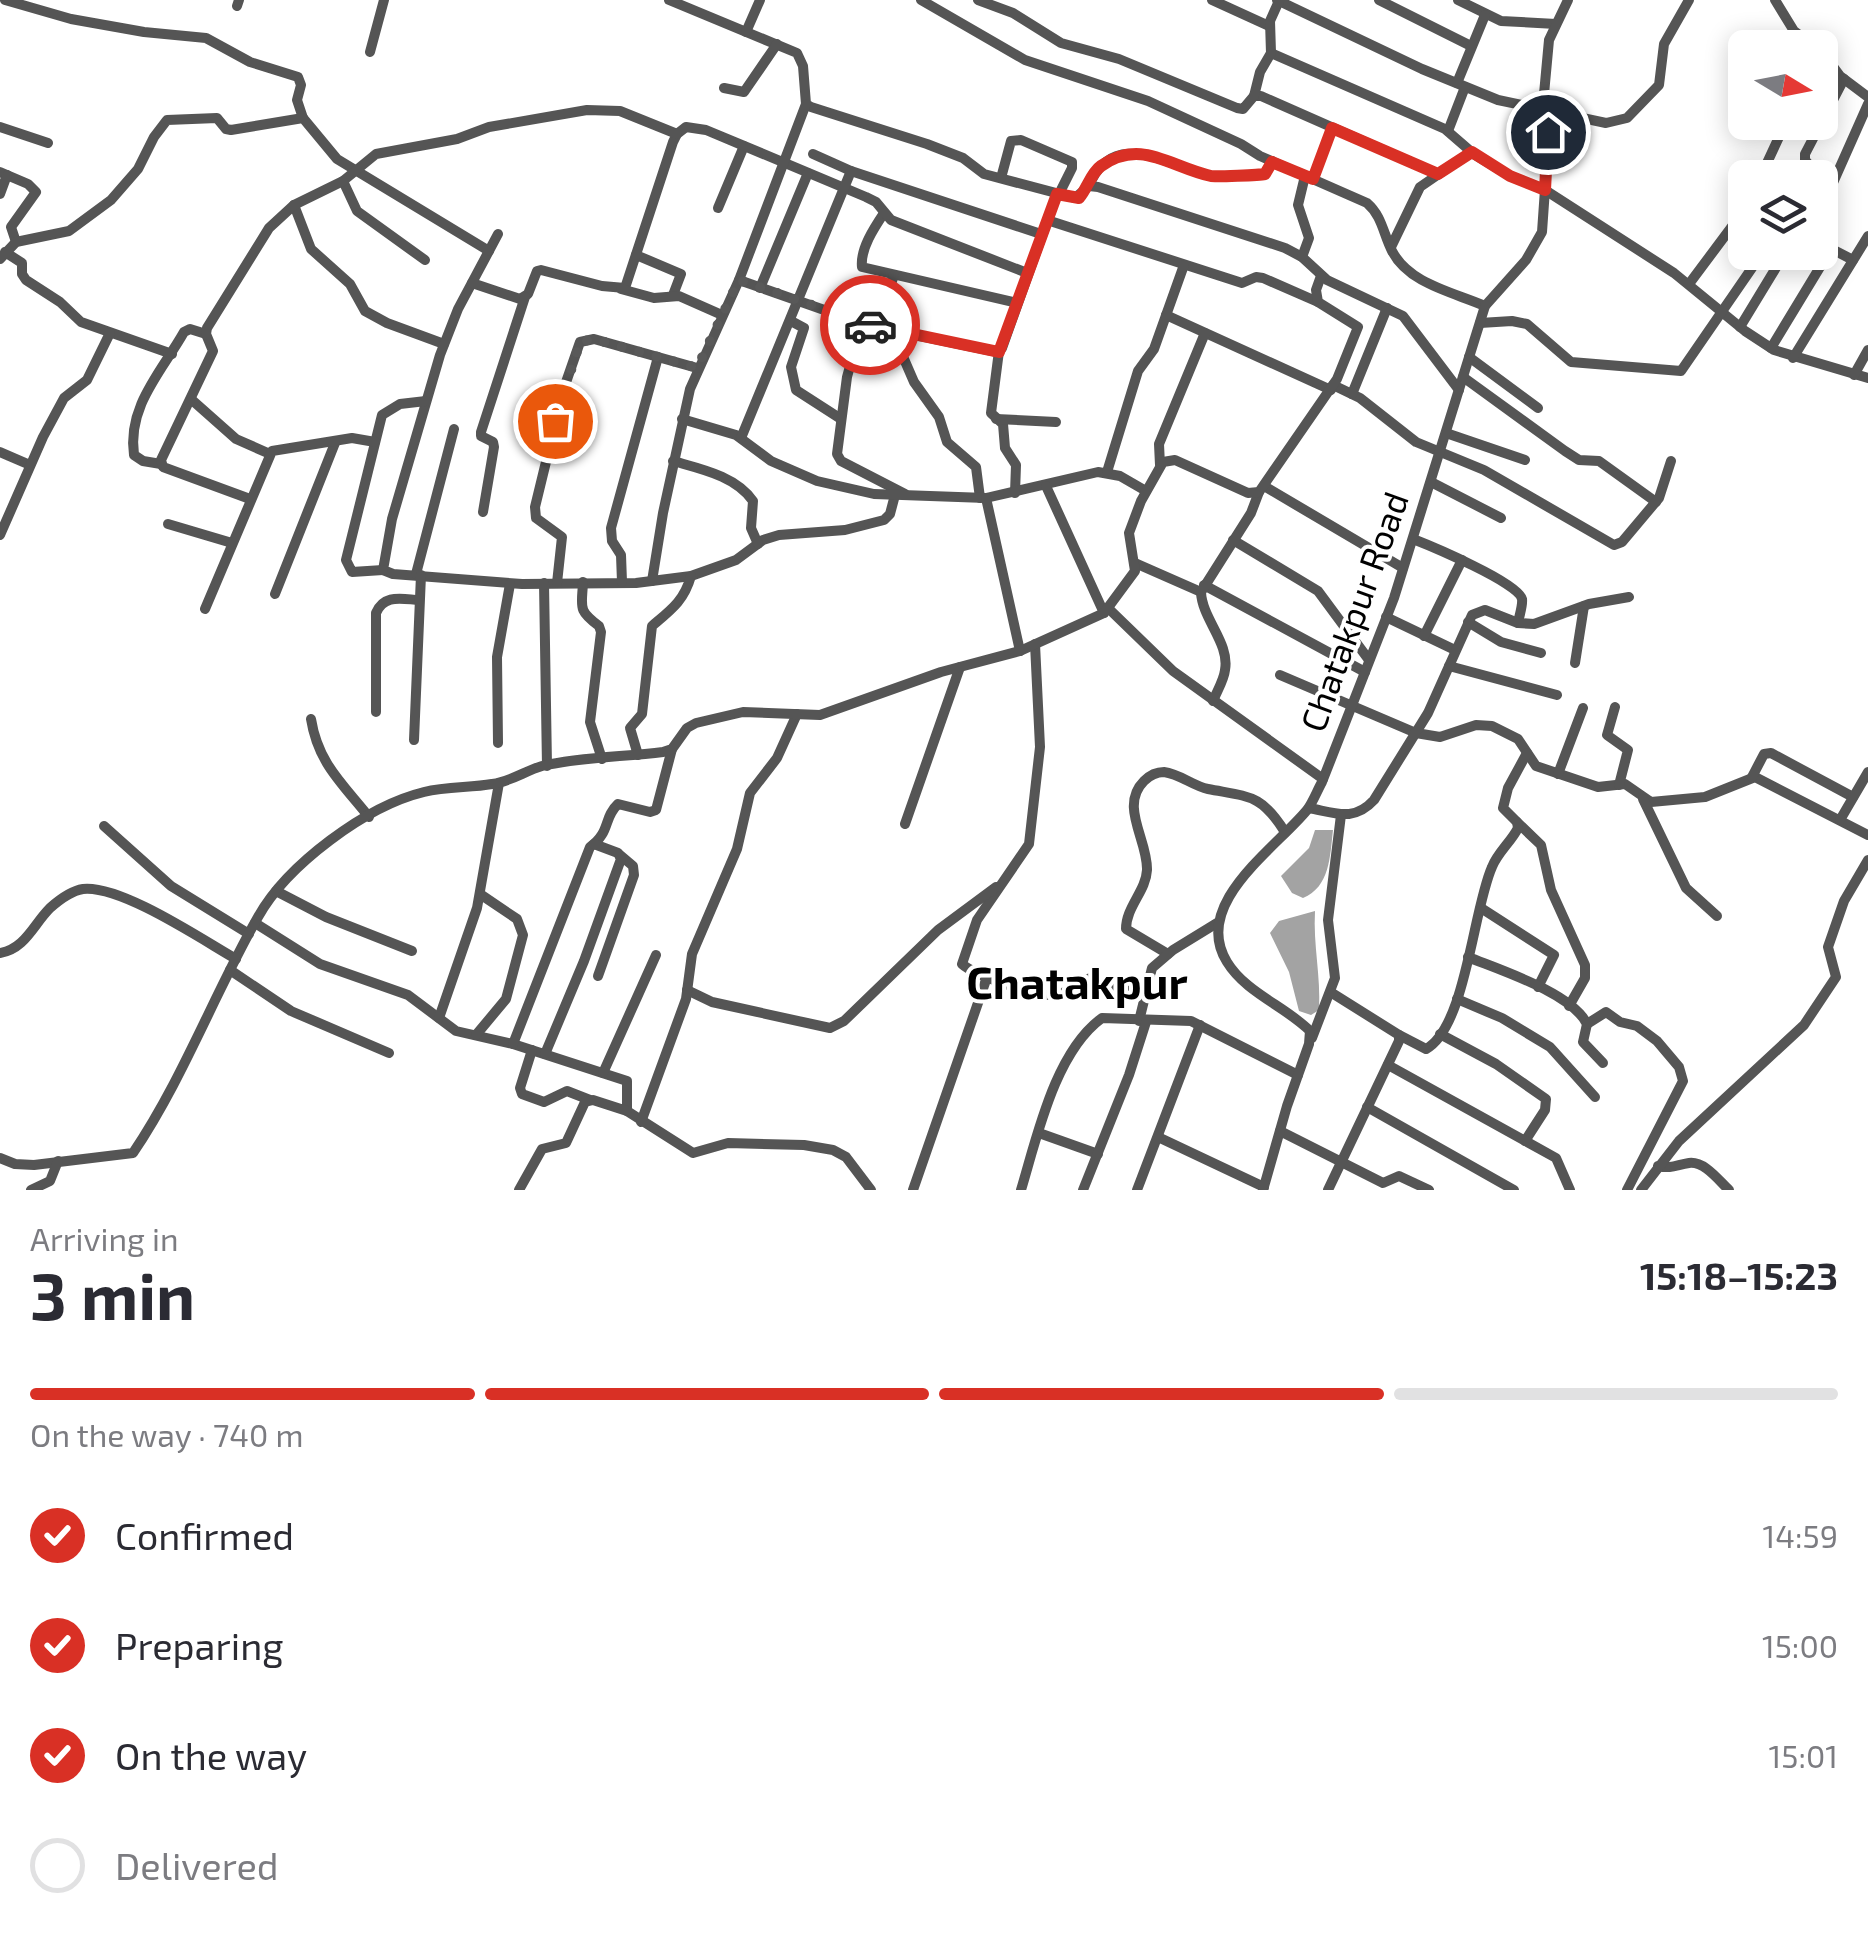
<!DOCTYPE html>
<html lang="en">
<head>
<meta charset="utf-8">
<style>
  :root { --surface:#fff; --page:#f7f7f7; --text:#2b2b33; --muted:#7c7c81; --line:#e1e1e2; --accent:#d93025 }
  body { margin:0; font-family:"Exo 2",sans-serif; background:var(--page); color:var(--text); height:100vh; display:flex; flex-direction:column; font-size:38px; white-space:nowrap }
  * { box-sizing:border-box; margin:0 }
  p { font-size:32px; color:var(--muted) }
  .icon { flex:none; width:55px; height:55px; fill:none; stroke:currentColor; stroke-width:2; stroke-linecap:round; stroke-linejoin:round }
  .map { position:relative; height:1190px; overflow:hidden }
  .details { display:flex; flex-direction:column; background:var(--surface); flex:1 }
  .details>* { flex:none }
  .needle { width:65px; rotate:100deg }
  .fabs { position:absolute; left:1728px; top:30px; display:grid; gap:20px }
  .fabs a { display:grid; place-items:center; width:110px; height:110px; border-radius:15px; background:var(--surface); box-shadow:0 5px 25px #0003; font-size:50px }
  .pin { position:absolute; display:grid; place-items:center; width:85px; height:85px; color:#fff; margin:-42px; border:5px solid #fff; border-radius:50%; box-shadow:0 2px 10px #0007 }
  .courier { position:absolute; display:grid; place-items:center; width:100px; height:100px; margin:-50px; border:8px solid #d93025; border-radius:50%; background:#fff; color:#222; box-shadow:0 2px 12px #0007 }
  .head em { font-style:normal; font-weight:700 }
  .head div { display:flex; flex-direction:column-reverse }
  .head { display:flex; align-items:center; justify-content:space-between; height:170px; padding:0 30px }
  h1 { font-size:65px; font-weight:700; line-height:75px }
  .bar { display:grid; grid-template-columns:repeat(4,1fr); gap:15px 10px; align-content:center; height:120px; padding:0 30px }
  .bar i { height:12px; border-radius:8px; background:var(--line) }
  .bar .selected { background:var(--accent) }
  .bar p { grid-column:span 4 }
  ol { padding:0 30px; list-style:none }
  li { display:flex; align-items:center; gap:30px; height:110px }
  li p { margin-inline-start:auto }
  li .icon { padding:10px; border-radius:50%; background:var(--accent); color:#fff; stroke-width:4 }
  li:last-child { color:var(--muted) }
  li i { width:55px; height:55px; border:5px solid var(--line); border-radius:50% }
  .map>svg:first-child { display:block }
</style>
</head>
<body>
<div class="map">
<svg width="1868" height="1190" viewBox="0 0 1868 1190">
  <rect width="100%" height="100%" fill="#fff"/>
  <!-- water -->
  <g fill="#a3a3a3">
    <path d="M1315,830H1333C1330,856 1330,887 1303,898L1292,893L1281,876L1309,848Z"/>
    <path d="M1315,911C1313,945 1321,976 1319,1010L1311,1015L1299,1011L1289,972L1270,933L1279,921Z"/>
  </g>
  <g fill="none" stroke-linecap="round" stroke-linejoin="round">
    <!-- minor -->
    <g stroke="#555" stroke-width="10">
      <polyline points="5,0 71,19 144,32 206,38 250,62 298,77 301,85 297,100 303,118"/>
      <polyline points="669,0 797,53 803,66 806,104 811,107 927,144 963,158 984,174 1075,198 1089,186 1098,187 1285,248 1302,257 1327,280 1403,316 1459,390"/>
      <path d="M921,0L1025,60L1148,101L1241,144L1260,156L1367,203C1382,216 1383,233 1392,251C1409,284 1453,292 1485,306"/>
      <polyline points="978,0 1013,13 1061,43 1119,59 1237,108 1243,109 1254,96 1261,96 1438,174"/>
      <polyline points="1212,0 1269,26"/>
      <polyline points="1277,0 1422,69 1498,100 1606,123 1627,118 1659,85 1664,44 1689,0"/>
      <polyline points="1379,0 1471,46"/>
      <polyline points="1458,0 1501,21 1556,24"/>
      <polyline points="1775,0 1794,31 1817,48"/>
      <polyline points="237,6 239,0"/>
      <polyline points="746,32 760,0"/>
      <polyline points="1820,49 1840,76 1868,97"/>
      <polyline points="370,52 384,0"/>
      <polyline points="1271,53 1445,129 1475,155 1510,176 1545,190 1674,273 1745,331 1774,350 1868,378"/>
      <polyline points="1457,83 1485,15"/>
      <polyline points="724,88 744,92 777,44"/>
      <polyline points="1254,96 1260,72 1271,53 1270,21 1279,1"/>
      <polyline points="0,127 48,143"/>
      <polyline points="1448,131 1465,87"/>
      <polyline points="813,154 851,171"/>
      <polyline points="0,172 28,184 36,192 11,227 16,242"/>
      <polyline points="1001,178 1011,141 1021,140 1072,162 1072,168 1059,194"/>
      <polyline points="1760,178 1786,122"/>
      <polyline points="1809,178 1812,168 1805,160 1805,154 1844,79"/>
      <polyline points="1313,179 1332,128"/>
      <polyline points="343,181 357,211 425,260"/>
      <path d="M1089,186C1113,126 1169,166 1211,176C1215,177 1260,175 1265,174L1272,161"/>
      <polyline points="0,194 7,175"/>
      <polyline points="294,205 311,249 350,284 365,311 387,323 444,344"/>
      <polyline points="718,208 744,146"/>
      <polyline points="1820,212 1868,104"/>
      <path d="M884,213C874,228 860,249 862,267L1017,303"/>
      <polyline points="1047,220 1242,283 1256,277 1263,278 1318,302"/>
      <polyline points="498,234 458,309 440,355 392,519 383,570 393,574 522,584 636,583 691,576 736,560 763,540 779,535 845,530 884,520 890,514 895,495"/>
      <polyline points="1820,243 1853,260"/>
      <polyline points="1391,247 1420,187 1471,152"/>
      <polyline points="5,252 22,263 22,274 26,280 60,302 81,322 172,354"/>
      <polyline points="636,255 681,274 673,295"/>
      <polyline points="1302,257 1309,238 1298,205 1305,176"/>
      <polyline points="0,259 16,242 69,231 111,200 138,169 154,137 167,120 217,118 226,129 231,130 303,118 337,159 489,251"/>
      <polyline points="739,280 867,325 997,352 1002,348 1057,194"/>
      <polyline points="472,283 520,299 528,294 537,271 541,270 602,286 625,288 673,142 677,134 686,127 706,130 866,197 876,202 891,220 1027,273"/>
      <polyline points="1689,284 1745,209"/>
      <polyline points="760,288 808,173"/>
      <polyline points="621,289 654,298 679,296 722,315"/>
      <polyline points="1166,315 1331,390"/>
      <polyline points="791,321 804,328 791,367 796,390 841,419"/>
      <polyline points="862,323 847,377 837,454 841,461 905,494"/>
      <polyline points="1480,323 1512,321 1527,324 1571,362 1681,371 1763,252"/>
      <polyline points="877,327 894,275"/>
      <polyline points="1740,327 1777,266 1789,252"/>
      <polyline points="891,329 914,382 939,417 947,442 976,467 980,498"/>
      <polyline points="1771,348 1831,249"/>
      <polyline points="999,351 991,413 1003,424 1005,448 1016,465 1015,493"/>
      <polyline points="1469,357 1538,408"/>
      <polyline points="1793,358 1868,236"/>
      <polyline points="1854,375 1868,350"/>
      <polyline points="1463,377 1565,451 1579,460 1599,461 1656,502"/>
      <polyline points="1333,385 1360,398 1416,442 1484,470 1614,545 1622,542 1659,498 1671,461"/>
      <polyline points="1352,394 1387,308"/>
      <polyline points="192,400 236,439 270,454"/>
      <polyline points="682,419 736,435 771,461 817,481 874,494 986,498 1098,472 1120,476 1146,491"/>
      <polyline points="996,419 1056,422"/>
      <polyline points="1446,433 1525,460"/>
      <polyline points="741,438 851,171 1041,234"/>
      <polyline points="0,452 30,465"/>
      <path d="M673,461C701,469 736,476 753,501L751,528L758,544"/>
      <path d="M161,464L143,461L134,455C127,406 162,371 184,332L190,329L206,334"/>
      <polyline points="1160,465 1159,444 1205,333"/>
      <polyline points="1107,472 1138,371 1154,349 1184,265"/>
      <polyline points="1431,482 1501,518"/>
      <polyline points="1046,486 1104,613"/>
      <polyline points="1264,486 1403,568"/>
      <polyline points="986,498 1020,651"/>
      <polyline points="250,499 163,467 161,460 213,351 206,334 207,328 269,228 294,205 343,181 376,154 457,139 489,127 587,110 620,111 677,134"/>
      <polyline points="483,512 494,447 493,442 481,436 481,432 525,297"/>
      <polyline points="168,524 232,543"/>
      <polyline points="0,535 43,437 64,398 87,380 110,333"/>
      <path d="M1413,539C1431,546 1519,583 1522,599C1523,606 1519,616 1518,623"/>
      <polyline points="1233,540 1318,591 1369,660"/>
      <polyline points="1135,563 1201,592"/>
      <polyline points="383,570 352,572 346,560 382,415 400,404 426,401"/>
      <polyline points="416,574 454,429"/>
      <polyline points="652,581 663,513 690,389 739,280 806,104"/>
      <path d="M583,582C582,607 577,610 599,626L601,632L590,722L602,759"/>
      <polyline points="622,582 621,555 612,541 611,528 658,357"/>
      <polyline points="544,583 547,766"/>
      <polyline points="557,583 562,537 536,518 535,507 564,388 580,342 594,339 697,368"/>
      <polyline points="1204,585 1365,672"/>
      <polyline points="275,594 335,443"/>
      <polyline points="1108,608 1173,671 1323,779"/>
      <polyline points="205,609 272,451 352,438 375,442"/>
      <polyline points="1386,617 1455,650"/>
      <polyline points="1468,622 1501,642 1541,653"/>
      <polyline points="1424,636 1462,560"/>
      <path d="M1035,644L1040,747L1029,844L977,920L962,964C974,975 1037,997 1054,995C1067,994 1078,983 1090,978L1144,995"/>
      <polyline points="1575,663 1584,606"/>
      <polyline points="1449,666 1557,695"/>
      <polyline points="1280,675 1416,733 1440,737 1476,725 1492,726 1518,739 1536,766 1598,787 1625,784 1651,802 1705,797 1755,777 1868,835"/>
      <path d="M1213,701C1217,691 1224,680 1225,670C1230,643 1202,619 1201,592L1251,513L1259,492"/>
      <polyline points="1615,707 1607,735 1628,750 1619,785"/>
      <path d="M376,712V613C384,594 401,599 419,600"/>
      <path d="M311,719C318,763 342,783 369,817"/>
      <polyline points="414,740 421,575"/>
      <polyline points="498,743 497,657 510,584"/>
      <path d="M638,755L630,728L642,714L652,626C671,610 684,601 691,576"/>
      <polyline points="1558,774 1583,708"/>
      <polyline points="1752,777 1764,754 1771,753 1853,797"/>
      <polyline points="1643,799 1686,888 1717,916"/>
      <path d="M1309,808C1336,813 1354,822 1374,800L1428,713L1472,615L1485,610L1518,623L1534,624L1589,604L1629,597"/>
      <polyline points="1840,820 1868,772"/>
      <polyline points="1517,822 1541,845 1551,890 1585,965 1585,978 1569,1006"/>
      <polyline points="905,824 960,667"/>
      <polyline points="104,826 171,886 249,934"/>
      <polyline points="276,891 326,917 412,951"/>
      <polyline points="1481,908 1554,955 1538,987"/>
      <polyline points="255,923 320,964 408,995 456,1031 513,1044 627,1081 627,1111 693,1153 728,1143 804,1145 833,1150 846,1157 871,1190"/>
      <path d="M0,953C25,949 33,925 50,908C59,900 70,891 83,889C121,885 201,939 236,959"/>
      <path d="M1168,954L1126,929C1126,907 1146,891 1147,870C1148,840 1119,806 1144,781C1150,775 1156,772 1164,772C1180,774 1193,786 1208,789C1250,797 1261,794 1285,832"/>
      <path d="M1468,957C1500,970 1572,993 1587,1024L1583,1042L1603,1063"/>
      <polyline points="230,970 291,1011 389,1053"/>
      <polyline points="598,976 634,875 633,866 620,855"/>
      <polyline points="687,990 712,1002 830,1028 844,1021 938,930 996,887"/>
      <polyline points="1457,999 1502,1018 1550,1047 1595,1097"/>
      <polyline points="439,1018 477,908 499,783"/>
      <polyline points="1139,1021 1152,968 1173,950 1217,923"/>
      <polyline points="1587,1024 1606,1012 1620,1022 1637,1026 1657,1041 1679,1067 1683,1081 1627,1190"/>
      <polyline points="1440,1034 1496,1064 1546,1099 1545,1110 1525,1141"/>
      <polyline points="476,1035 506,999 523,935 517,919 480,894"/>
      <path d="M1399,1035L1426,1049C1466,1027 1473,909 1492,867C1498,852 1511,842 1518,828L1517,822L1503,808L1508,788L1527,753"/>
      <polyline points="1312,1038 1335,978 1328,920 1341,815"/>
      <path d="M513,1044L590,847C611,832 603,818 618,804L650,812L656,810L672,749"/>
      <polyline points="532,1050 520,1088 522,1094 544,1102 567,1091 590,1100"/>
      <polyline points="545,1054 584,961 621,859 618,853 594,844"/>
      <polyline points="1388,1065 1556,1158 1570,1190"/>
      <polyline points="603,1073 656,955"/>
      <polyline points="1367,1107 1514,1190"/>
      <polyline points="641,1122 686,999 692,954 737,849 750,793 777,758 797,714"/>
      <polyline points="1280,1131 1383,1183 1399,1176 1429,1190"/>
      <polyline points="1039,1133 1098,1154"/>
      <polyline points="1158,1137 1264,1187"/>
      <path d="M0,1158L15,1164L34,1165L133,1153C183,1079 214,994 258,917C287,865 366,806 424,792C447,786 470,788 492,784C510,782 525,771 542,766C581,757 623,757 663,752L672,749L687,728L696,723L743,712L820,715L941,672L1020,651L1104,613L1135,571L1129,533L1141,501L1163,462L1175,460L1248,493L1259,492L1337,379L1358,327L1318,302L1316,290L1321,276"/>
      <path d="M1658,1166C1672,1169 1676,1165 1689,1163C1705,1161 1719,1181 1729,1190"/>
      <polyline points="31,1190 50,1181 58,1161"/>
      <polyline points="519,1190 542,1149 566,1143 585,1102 593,1100 627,1111"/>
      <polyline points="913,1190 987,977"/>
      <path d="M1021,1190C1037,1137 1055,1052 1102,1018L1191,1021L1298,1075"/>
      <polyline points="1083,1190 1129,1075 1146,1022"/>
      <polyline points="1137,1190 1200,1025"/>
      <path d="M1263,1190L1287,1106L1309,1044L1310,1031C1285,1006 1246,993 1227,962C1191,904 1275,849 1307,810C1313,802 1317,791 1322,782L1394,598L1485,306L1526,260L1542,232L1549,132L1544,94L1549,40L1568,0"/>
      <polyline points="1328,1190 1399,1041 1399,1035 1332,993"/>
      <polyline points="1641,1190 1679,1141 1804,1025 1836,977 1828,947 1844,901 1868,860"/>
    </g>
  </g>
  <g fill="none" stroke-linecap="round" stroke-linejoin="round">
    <!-- done -->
    <polyline stroke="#595959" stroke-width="10" stroke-dasharray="0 18" points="555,421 580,342 594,339 697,368 739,280 870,325"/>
    <!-- route -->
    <path stroke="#d93025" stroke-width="12" d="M870,325L999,352L1057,194L1079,198C1087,189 1091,173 1101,166C1141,138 1170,167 1211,176C1215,177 1260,175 1265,174L1272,162L1313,179L1332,128L1438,174L1472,152L1510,176L1545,190L1548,132"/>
  </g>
  <g text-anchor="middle" stroke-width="8" stroke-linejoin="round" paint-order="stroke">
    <!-- street labels -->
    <g font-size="35" fill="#000" stroke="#fff">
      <text transform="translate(1355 612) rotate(-70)" y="12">Chatakpur Road</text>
    </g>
    <!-- district labels -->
    <g font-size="45" font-weight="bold" fill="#000" stroke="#fff">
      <text x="1077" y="999">Chatakpur</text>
    </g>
  </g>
</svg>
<div class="fabs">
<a><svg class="needle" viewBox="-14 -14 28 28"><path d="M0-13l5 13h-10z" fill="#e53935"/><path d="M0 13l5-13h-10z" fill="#7c7c81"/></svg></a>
<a><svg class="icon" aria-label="layers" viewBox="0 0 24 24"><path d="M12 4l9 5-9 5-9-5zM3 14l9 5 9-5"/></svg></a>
</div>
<div class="pin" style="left:555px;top:421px;background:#ea580c"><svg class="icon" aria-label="bag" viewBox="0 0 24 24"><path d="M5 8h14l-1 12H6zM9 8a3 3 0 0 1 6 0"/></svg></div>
<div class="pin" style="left:1548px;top:132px;background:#1f2937"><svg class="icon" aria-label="home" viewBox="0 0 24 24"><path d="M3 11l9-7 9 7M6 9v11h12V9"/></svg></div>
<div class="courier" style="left:870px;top:325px"><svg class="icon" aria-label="car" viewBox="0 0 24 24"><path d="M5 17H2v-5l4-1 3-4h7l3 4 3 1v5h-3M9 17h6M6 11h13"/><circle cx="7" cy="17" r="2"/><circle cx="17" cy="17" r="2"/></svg></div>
</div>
<section class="details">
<div class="head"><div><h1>3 min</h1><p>Arriving in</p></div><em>15:18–15:23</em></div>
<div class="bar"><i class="selected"></i><i class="selected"></i><i class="selected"></i><i></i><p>On the way · 740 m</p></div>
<ol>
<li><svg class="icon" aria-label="check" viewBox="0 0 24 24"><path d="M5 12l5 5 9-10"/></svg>Confirmed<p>14:59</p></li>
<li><svg class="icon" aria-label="check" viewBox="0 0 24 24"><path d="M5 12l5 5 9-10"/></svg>Preparing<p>15:00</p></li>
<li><svg class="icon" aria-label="check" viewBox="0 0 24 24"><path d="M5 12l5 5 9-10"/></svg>On the way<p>15:01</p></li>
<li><i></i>Delivered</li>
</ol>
</section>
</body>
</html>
